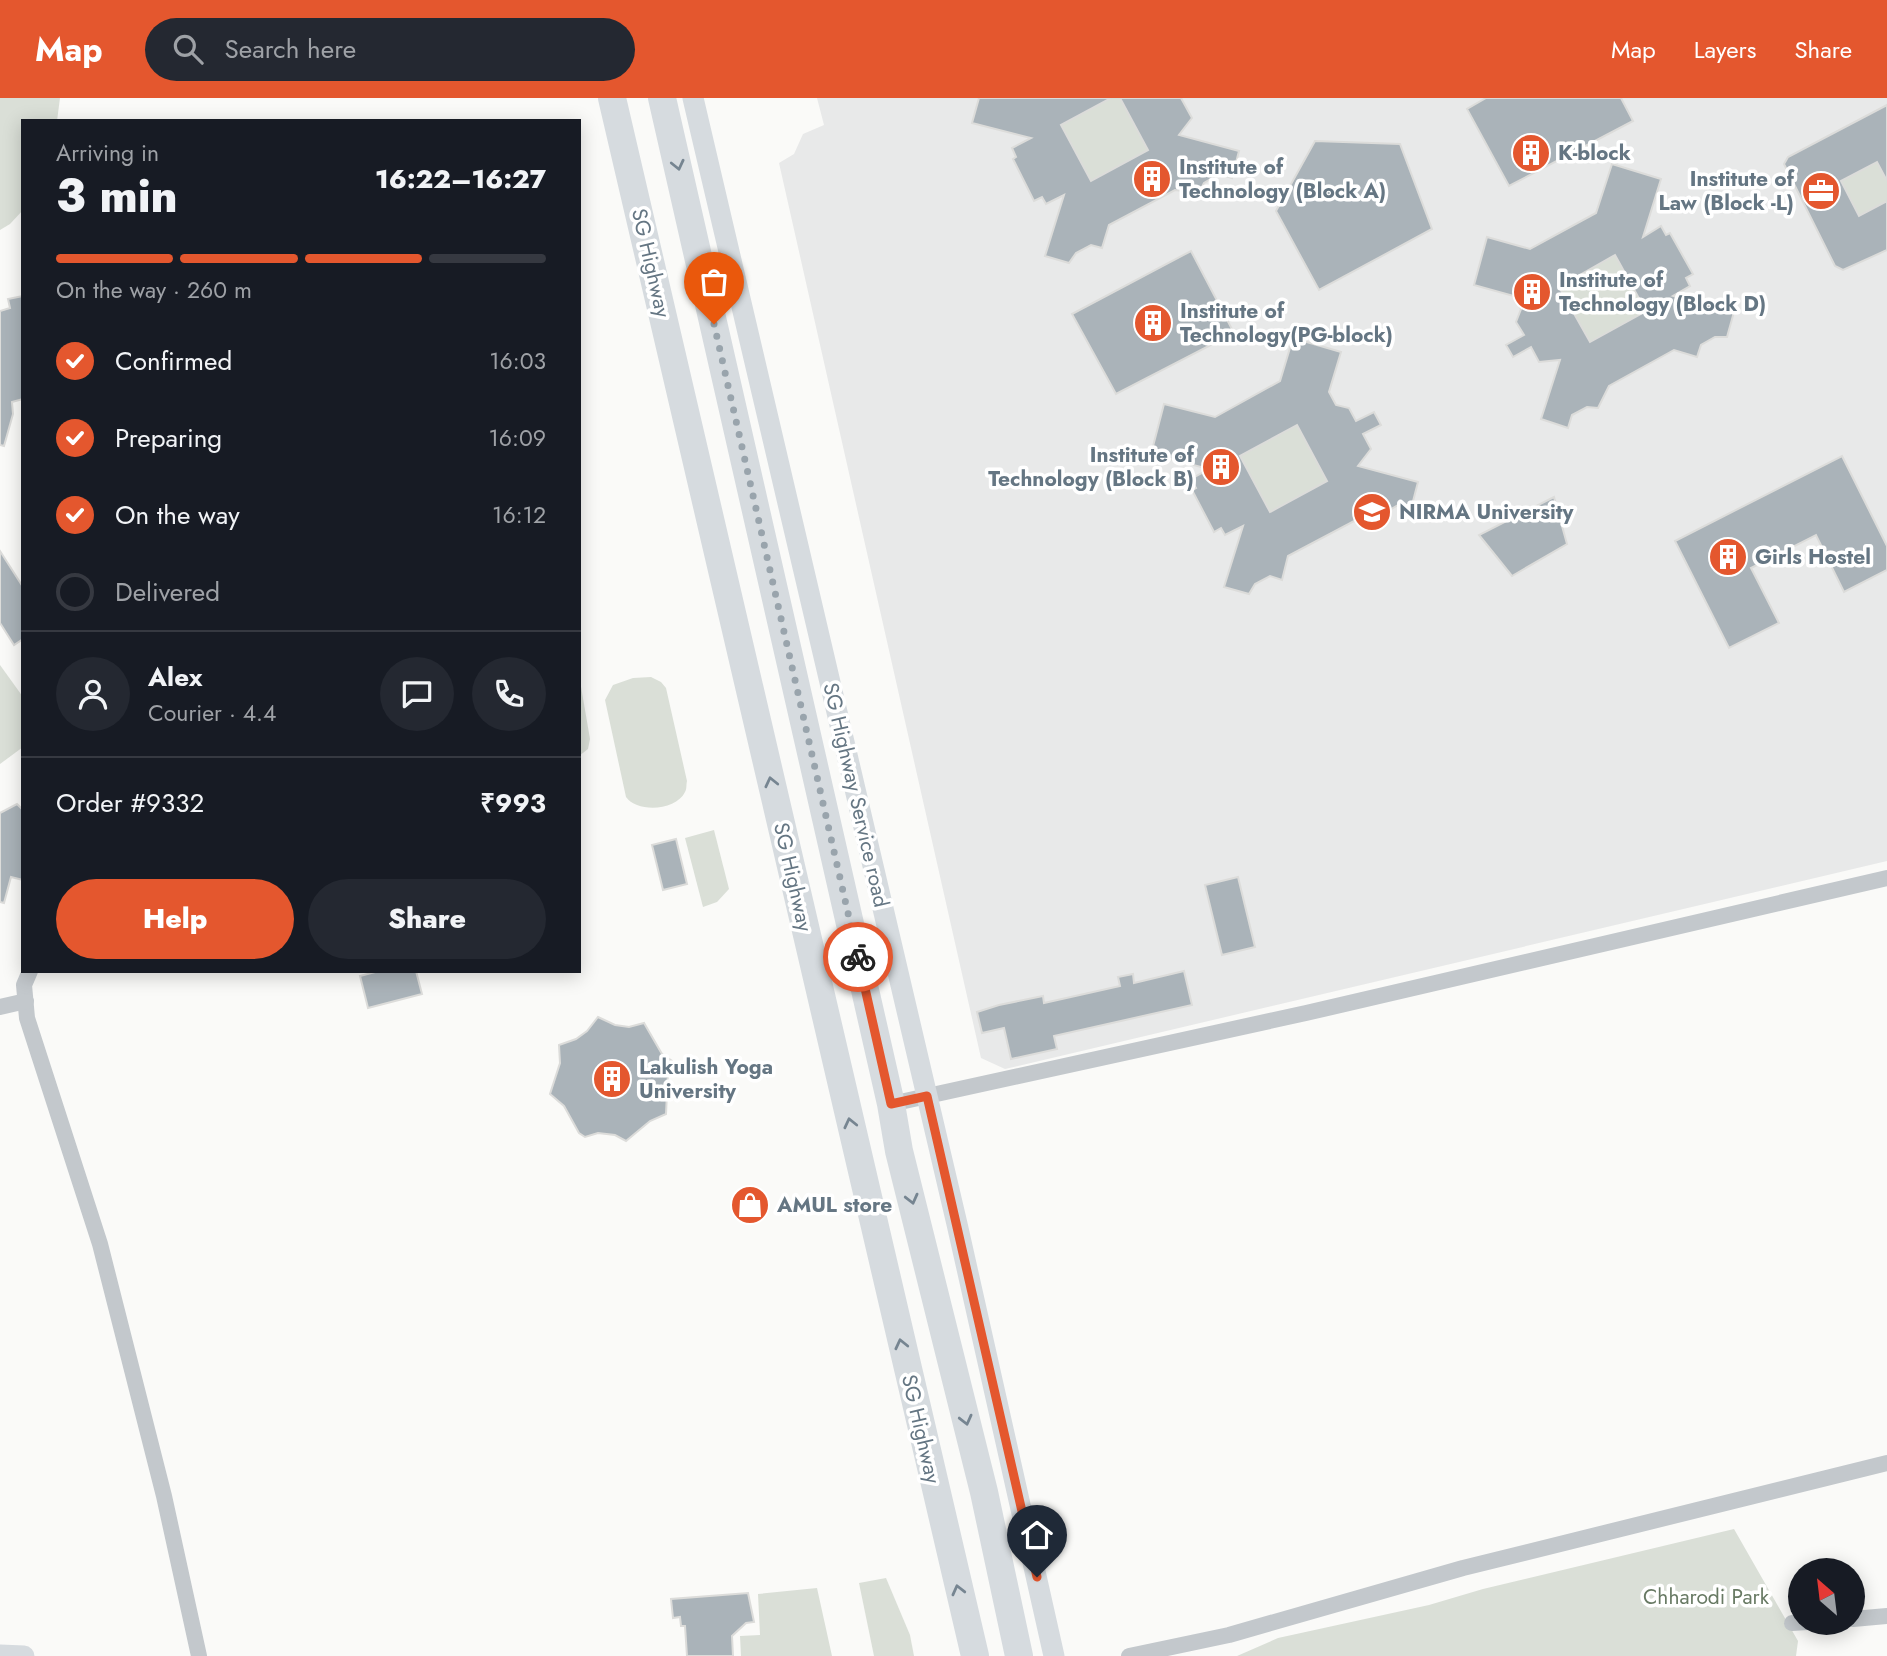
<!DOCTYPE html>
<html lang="en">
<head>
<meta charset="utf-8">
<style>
  :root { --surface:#171b24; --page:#242831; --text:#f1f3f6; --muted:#9ea1a6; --line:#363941; --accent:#e4572e }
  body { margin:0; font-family:Jost,sans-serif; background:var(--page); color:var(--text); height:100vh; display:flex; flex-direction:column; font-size:26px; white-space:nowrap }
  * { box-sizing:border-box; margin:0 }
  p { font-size:23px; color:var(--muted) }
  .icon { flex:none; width:38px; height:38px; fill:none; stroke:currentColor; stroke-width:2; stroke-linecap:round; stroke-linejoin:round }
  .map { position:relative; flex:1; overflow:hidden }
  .panel { position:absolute; left:21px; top:21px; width:560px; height:854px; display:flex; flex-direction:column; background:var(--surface); border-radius:0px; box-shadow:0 4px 18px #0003 }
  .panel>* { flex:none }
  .needle { width:46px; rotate:332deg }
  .controls { position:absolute; left:1788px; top:1460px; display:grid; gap:14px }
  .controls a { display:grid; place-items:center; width:77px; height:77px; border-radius:50%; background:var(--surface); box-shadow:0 4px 18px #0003; font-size:35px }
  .pin { position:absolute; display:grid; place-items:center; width:60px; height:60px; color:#fff; margin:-72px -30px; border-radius:50% 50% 50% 0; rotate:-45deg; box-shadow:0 0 7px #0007 }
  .pin .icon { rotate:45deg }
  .courier { position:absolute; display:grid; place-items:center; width:70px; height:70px; margin:-35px; border:5px solid #e4572e; border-radius:50%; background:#fff; color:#222; box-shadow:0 2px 9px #0007 }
  .summary em { font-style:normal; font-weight:800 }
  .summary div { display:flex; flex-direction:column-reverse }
  .summary { display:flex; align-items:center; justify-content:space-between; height:119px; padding:0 35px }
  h1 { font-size:46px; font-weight:800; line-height:52px }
  .bar { display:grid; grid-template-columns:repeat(4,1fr); gap:10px 7px; align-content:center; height:84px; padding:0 35px }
  .bar i { height:9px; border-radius:5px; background:var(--line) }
  .bar .current { background:var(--accent) }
  .bar p { grid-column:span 4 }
  .line { display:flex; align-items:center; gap:18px; padding:0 35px; border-top:2px solid var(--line) }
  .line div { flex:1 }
  .round { display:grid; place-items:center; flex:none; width:74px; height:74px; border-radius:37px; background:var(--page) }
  ol { padding:0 35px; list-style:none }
  li { display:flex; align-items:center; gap:21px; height:77px }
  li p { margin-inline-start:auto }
  li .icon { padding:7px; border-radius:50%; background:var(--accent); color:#fff; stroke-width:4 }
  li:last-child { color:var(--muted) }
  li i { width:38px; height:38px; border:4px solid var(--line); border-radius:50% }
  .cta { display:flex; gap:14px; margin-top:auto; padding:14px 35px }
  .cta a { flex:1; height:80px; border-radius:42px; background:var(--accent); color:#fff; font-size:28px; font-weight:800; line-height:80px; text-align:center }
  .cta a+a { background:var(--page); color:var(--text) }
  header { display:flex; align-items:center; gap:42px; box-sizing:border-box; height:98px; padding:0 35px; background:var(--accent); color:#fff }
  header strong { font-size:33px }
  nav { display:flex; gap:38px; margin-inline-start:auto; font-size:24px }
  .search { width:490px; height:63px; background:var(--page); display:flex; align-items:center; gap:18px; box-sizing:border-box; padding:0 24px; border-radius:38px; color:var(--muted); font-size:26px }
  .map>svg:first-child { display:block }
</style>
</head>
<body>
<header>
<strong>Map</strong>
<div class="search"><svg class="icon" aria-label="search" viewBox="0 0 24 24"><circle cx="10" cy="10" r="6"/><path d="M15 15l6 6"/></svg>Search here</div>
<nav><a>Map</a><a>Layers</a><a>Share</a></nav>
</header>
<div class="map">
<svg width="1887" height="1558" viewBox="0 0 1887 1558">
  <rect width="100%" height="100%" fill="#fafaf8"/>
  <!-- built -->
  <polygon fill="#e8e9e9" points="817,0 1887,0 1887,763 1005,971 981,960 779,65 794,56 803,36 824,27"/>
  <!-- green -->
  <g fill="#dadfd7">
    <polygon points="0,0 60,0 57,23 23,23 23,112 10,126 0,132"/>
    <polygon points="1111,0 1120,0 1148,52 1091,83 1061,27"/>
    <polygon points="1877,64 1887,83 1887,103 1859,118 1841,83"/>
    <polygon points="1615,157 1646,213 1590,244 1559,189"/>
    <polygon points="1297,327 1327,383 1270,414 1240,358"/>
    <polygon points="0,567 23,599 23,649 0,666"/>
    <polygon points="579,577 590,641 588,651 579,658"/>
    <path d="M651,579L661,584L666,590L687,683C686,687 687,691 685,694C676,713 637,715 626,699L605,602L613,587L633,580Z"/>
    <polygon points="714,732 729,791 717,804 703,809 685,740"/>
    <polygon points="1734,1431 1798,1543 1796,1558 1237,1558 1278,1540 1429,1507 1483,1491"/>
    <polygon points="886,1480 910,1537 914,1558 874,1558 859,1485"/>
    <polygon points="817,1490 832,1558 741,1558 740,1538 760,1537 758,1496"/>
  </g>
  <!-- building -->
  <g fill="#aab3b9" stroke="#dcdcda" stroke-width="2" fill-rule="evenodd">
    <polygon points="979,0 1111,0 1061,27 1091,83 1148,52 1120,0 1181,0 1192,20 1179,37 1239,53 1232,80 1219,76 1204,85 1199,95 1175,92 1109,127 1102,150 1091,147 1076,155 1069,165 1045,158 1064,97 1046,106 1042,99 1034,103 1013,61 1016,59 1012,50 1031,40 972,25"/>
    <polygon points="1486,0 1621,0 1633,23 1509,88 1467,11"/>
    <polygon points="1887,7 1887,83 1877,64 1841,83 1859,118 1887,103 1887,152 1843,172 1835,168 1784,66 1788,59"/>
    <polygon points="1315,43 1400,46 1432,131 1319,192 1276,113"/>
    <path d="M1612,66L1661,81L1643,139L1661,128L1666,137L1670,135L1693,176L1686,180L1690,188L1673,198L1734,214L1727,239H1715L1701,247L1697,259L1674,252L1609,288L1598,310L1587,309L1572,317L1568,330L1541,321L1560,262L1539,264L1531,249L1513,259L1506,247L1524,237L1516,224L1521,211L1514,198L1474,187L1487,139L1530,151L1596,115ZM1615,157L1646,213L1590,244L1559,189Z"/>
    <polygon points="1191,153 1234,235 1116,296 1072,216"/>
    <polygon points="23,198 23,301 12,304 13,316 4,348 0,347 0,213 10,210 8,201"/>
    <path d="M1293,240L1341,254L1329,294L1336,307L1349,310L1356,323L1374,314L1381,327L1363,336L1371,351L1358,368L1418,384L1411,411L1398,407L1383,416L1378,426L1354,423L1288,458L1282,482L1270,478L1255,486L1249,496L1224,489L1243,428L1225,437L1221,430L1214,434L1192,392L1196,390L1191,381L1209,371L1151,356L1164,306L1215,319L1280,283ZM1297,327L1327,383L1270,414L1240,358Z"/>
    <polygon points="1842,358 1887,448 1887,472 1844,494 1816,437 1751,470 1779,525 1729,550 1675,443"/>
    <polygon points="1554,399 1567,446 1512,478 1479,437"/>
    <polygon points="0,453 23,489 23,541 14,547 0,525"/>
    <polygon points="17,706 23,712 23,782 11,779 4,805 0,804 0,715"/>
    <polygon points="676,741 687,786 663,792 652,747"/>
    <polygon points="1238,779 1255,849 1222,857 1205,787"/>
    <polygon points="379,873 416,873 422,896 368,910 360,878"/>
    <polygon points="1184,873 1192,907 1054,938 1057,951 1011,961 1004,930 982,935 977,914 999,907 1043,898 1044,905 1120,888 1118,879 1133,876 1134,885"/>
    <polygon points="598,919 615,927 629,929 644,925 662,956 672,963 668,974 666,1016 650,1023 626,1043 615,1037 598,1035 585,1039 579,1035 564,1008 550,996 560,965 559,947 576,941 587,933"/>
    <polygon points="748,1495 754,1524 746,1525 732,1538 733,1558 687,1558 685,1528 681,1528 680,1519 673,1520 671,1501"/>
  </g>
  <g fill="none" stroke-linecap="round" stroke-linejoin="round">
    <!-- street -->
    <g stroke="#c3c8cc" stroke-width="16">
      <polyline points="30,873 24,887 27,920 100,1146 164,1398 199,1558"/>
      <polyline points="0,909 26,903"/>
      <polyline points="891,1006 1306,915 1887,780"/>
      <polyline points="1853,1521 1887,1518"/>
      <polyline points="1792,1525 1808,1524"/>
      <polyline points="1129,1558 1229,1537 1463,1470 1887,1365"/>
    </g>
    <!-- secondary -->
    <g stroke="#d6dbdf" stroke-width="21">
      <polyline points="693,0 957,1126 1054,1558"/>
      <polyline points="0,1557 24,1558"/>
    </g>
    <!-- highway -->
    <g stroke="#d6dbdf" stroke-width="28">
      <polyline points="612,0 975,1558"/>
      <polyline points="662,0 891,1006 899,1053 984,1394 1019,1558"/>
    </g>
  </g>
  <!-- one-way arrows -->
  <defs><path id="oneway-chevron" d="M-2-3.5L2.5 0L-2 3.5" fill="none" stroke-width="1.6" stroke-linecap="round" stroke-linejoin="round" transform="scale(1.75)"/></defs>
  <g stroke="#768591">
    <use href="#oneway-chevron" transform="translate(678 67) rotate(77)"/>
    <use href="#oneway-chevron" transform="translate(771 684) rotate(-103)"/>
    <use href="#oneway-chevron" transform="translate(850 1025) rotate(-103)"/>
    <use href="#oneway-chevron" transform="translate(912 1101) rotate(76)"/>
    <use href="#oneway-chevron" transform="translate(901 1246) rotate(-103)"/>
    <use href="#oneway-chevron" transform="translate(966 1322) rotate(76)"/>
    <use href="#oneway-chevron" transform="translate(958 1492) rotate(-104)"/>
  </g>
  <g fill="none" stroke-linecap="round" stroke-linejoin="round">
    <!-- done -->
    <polyline stroke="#99a4ac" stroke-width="7" stroke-dasharray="0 12.6" points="714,226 858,859"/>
    <!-- route -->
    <polyline stroke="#e4572e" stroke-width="9" points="858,859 891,1006 927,998 1037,1479"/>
  </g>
  <!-- icons -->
  <defs>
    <symbol id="building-disc" viewBox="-11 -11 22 22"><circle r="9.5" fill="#e4572e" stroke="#fff"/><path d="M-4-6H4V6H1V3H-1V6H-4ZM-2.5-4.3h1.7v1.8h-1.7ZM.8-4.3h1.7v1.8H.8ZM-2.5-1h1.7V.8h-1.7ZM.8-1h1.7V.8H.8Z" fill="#fff"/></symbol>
    <symbol id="office-disc" viewBox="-11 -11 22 22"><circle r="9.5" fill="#e4572e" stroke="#fff"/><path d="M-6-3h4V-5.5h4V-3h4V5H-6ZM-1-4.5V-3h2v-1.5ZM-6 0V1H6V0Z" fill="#fff"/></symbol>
    <symbol id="university-disc" viewBox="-11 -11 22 22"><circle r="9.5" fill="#e4572e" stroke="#fff"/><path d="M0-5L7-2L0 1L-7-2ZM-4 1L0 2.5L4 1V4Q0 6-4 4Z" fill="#fff"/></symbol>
    <symbol id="shop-disc" viewBox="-11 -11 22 22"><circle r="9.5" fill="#e4572e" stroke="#fff"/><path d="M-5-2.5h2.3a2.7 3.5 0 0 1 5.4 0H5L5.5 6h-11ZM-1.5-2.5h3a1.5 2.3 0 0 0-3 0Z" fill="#fff"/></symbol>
  </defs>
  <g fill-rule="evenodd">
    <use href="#building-disc" x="1509" y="33" width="44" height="44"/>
    <use href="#building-disc" x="1130" y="59" width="44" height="44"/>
    <use href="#office-disc" x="1799" y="71" width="44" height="44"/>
    <use href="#building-disc" x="1510" y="172" width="44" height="44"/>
    <use href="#building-disc" x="1131" y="203" width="44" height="44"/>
    <use href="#building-disc" x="1199" y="347" width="44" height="44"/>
    <use href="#university-disc" x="1350" y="392" width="44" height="44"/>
    <use href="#building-disc" x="1706" y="437" width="44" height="44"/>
    <use href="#building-disc" x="590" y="959" width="44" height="44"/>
    <use href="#shop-disc" x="728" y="1085" width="44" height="44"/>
  </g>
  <g text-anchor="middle" stroke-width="7" stroke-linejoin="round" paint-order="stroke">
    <!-- poi labels -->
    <g font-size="21" font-weight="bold" fill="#657683" stroke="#fff" text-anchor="start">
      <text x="1558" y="62">K-block</text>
      <text x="1179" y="76">Institute of<tspan x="1179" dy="24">Technology (Block A)</tspan></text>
      <text x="1794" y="88" text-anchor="end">Institute of<tspan x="1794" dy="24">Law (Block -L)</tspan></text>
      <text x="1559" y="189">Institute of<tspan x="1559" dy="24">Technology (Block D)</tspan></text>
      <text x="1180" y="220">Institute of<tspan x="1180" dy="24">Technology(PG-block)</tspan></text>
      <text x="1194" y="364" text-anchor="end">Institute of<tspan x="1194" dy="24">Technology (Block B)</tspan></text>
      <text x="1399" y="421">NIRMA University</text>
      <text x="1755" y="466">Girls Hostel</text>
      <text x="639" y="976">Lakulish Yoga<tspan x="639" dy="24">University</tspan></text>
      <text x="777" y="1114">AMUL store</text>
    </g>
    <!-- street labels -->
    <g font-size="21" fill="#657683" stroke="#fff">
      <text transform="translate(651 165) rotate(77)" y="7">SG Highway</text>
      <text transform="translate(856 697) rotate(77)" y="7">SG Highway Service road</text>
      <text transform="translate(793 779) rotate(77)" y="7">SG Highway</text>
      <text transform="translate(921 1331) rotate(77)" y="7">SG Highway</text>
    </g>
    <!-- park labels -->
    <g font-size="21" fill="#687a64" stroke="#fff">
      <text x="1706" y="1506">Chharodi Park</text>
    </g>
  </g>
</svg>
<div class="controls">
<a><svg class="needle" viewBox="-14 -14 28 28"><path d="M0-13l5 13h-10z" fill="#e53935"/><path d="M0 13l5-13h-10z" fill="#9ea1a6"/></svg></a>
</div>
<div class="pin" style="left:714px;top:226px;background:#ea580c"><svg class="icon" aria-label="bag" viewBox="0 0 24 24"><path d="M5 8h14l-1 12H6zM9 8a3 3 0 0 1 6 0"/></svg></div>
<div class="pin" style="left:1037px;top:1479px;background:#1f2937"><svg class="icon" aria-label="home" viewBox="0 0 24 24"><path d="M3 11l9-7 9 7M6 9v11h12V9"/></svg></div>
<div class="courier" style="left:858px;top:859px"><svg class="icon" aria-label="bike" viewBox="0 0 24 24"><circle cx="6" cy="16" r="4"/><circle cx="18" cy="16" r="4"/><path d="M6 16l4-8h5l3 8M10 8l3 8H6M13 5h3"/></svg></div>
<section class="panel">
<div class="summary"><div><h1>3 min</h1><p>Arriving in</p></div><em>16:22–16:27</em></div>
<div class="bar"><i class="current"></i><i class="current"></i><i class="current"></i><i></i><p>On the way · 260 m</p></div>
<ol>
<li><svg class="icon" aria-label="check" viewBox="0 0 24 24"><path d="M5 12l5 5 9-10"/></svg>Confirmed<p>16:03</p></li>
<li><svg class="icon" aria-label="check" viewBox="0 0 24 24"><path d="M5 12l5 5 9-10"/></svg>Preparing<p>16:09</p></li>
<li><svg class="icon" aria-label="check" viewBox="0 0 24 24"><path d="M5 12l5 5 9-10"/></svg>On the way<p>16:12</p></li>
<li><i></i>Delivered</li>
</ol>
<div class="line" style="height:126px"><a class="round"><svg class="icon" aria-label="person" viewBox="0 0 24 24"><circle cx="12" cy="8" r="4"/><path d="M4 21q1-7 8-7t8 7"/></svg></a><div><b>Alex</b><p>Courier · 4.4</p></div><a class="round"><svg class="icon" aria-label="chat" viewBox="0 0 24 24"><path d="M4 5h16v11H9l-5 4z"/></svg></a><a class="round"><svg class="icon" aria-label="phone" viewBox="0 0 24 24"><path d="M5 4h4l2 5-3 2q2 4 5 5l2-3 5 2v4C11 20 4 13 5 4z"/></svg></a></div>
<div class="line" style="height:91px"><div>Order #9332</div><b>₹993</b></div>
<div class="cta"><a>Help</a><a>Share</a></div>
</section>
</div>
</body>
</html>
